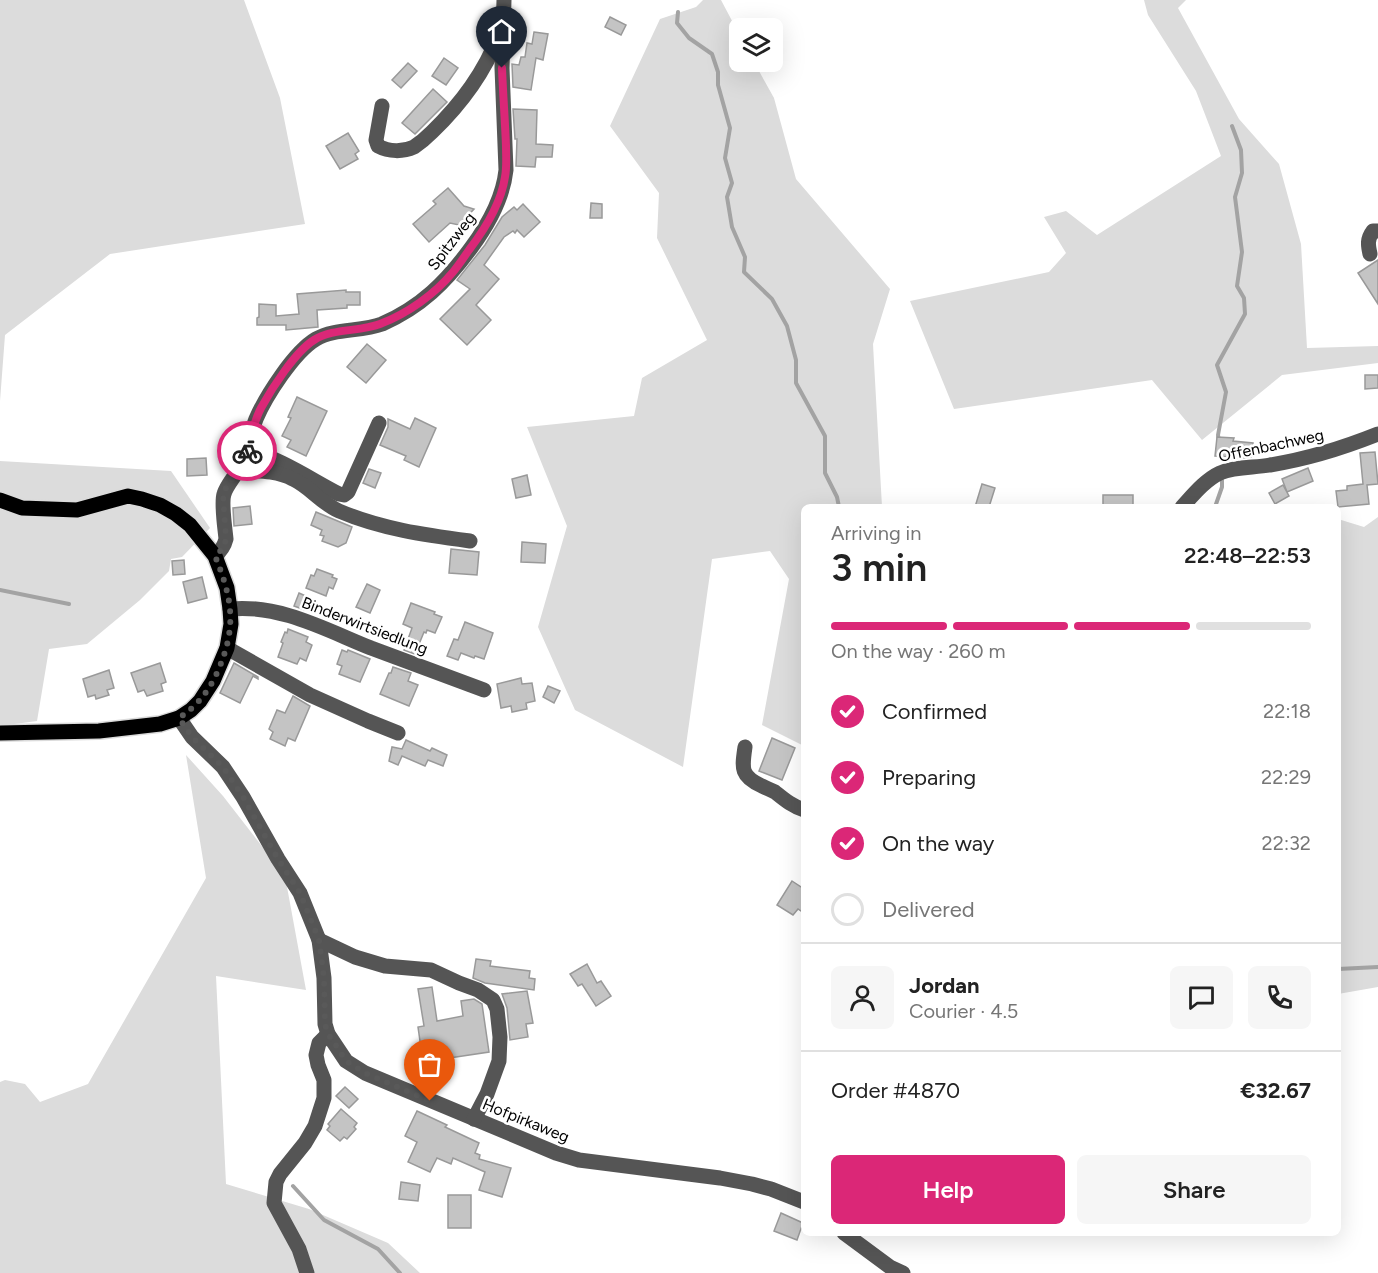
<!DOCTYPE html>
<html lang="en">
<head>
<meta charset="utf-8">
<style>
  :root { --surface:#fff; --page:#f6f6f6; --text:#222; --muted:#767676; --line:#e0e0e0; --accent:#db2777 }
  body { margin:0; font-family:Figtree,sans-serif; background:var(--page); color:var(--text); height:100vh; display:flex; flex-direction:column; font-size:22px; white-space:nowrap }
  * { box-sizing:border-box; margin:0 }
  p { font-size:20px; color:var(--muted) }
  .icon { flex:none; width:33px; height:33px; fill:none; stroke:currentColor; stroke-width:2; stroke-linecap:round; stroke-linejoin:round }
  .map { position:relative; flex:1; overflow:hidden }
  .side { position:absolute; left:801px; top:504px; width:540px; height:732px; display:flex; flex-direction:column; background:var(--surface); border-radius:9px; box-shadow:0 6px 24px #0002 }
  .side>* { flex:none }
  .controls { position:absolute; left:729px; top:18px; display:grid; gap:12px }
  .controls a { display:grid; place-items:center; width:54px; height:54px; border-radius:9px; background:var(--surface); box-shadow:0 6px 24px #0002; font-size:30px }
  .pin { position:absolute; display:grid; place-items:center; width:51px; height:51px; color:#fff; margin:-62px -26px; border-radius:50% 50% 50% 0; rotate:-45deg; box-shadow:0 0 6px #0007 }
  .pin .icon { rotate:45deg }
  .courier { position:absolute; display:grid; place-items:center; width:60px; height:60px; margin:-30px; border:4px solid #db2777; border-radius:50%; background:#fff; color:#222; box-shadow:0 2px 8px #0007 }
  .overview em { font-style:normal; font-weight:600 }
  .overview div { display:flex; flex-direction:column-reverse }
  .overview { display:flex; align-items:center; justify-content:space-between; height:102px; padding:0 30px }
  h1 { font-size:39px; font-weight:600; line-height:45px }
  .bar { display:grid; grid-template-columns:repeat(4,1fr); gap:9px 6px; align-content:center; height:72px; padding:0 30px }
  .bar i { height:8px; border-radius:4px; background:var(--line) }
  .bar .active { background:var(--accent) }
  .bar p { grid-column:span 4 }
  .line { display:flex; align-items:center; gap:15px; padding:0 30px; border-top:2px solid var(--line) }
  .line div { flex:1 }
  .round { display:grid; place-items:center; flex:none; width:63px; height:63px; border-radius:9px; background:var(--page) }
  ol { padding:0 30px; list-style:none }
  li { display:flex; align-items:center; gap:18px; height:66px }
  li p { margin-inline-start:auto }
  li .icon { padding:6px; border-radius:50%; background:var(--accent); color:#fff; stroke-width:4 }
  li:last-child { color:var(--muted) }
  li i { width:33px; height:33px; border:3px solid var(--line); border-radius:50% }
  .primary-button { display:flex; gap:12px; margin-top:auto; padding:12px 30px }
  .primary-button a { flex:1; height:69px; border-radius:9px; background:var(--accent); color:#fff; font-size:24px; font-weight:600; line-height:69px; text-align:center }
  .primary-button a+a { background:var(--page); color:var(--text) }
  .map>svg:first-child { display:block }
</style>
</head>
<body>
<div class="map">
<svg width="1378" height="1273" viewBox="0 0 1378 1273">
  <rect width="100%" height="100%" fill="#fff"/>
  <!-- green -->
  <g fill="#dcdcdc">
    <polygon points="0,0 244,0 280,98 305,224 110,254 5,335 0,401"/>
    <polygon points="703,0 721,0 739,34 740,62 754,62 774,98 796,179 890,289 873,344 882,507 804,507 804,746 762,725 789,579 770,551 712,559 683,767 575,710 538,627 567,526 527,427 634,416 642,378 707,340 657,238 659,193 610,126 660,19 696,7"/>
    <polygon points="1144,0 1186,0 1178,8 1239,119 1279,164 1301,244 1307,348 1378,346 1378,363 1282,375 1202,440 1152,380 954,409 910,301 1049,272 1066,253 1044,217 1066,211 1097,235 1221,156 1196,91 1148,15"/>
    <polygon points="0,461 171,471 210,528 182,557 171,559 169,571 140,600 87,644 49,649 37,721 0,726"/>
    <polygon points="1378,517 1378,987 1338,994 1338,519 1364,527"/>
    <polygon points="186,755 223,796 285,876 306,990 216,976 226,1184 309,1209 388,1243 420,1273 0,1273 0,1082 5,1080 25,1084 40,1102 88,1084 206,878"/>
  </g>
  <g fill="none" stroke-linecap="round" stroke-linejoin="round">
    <!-- stream -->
    <g stroke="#a3a3a3" stroke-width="4">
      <polyline points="678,12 677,23 689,38 712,54 718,72 718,85 730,128 725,158 732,183 727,197 732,227 745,257 744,272 772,299 787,326 796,360 796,383 825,436 825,473 837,497 839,507"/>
      <polyline points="1219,441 1218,435 1226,392 1217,365 1245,314 1244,298 1237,286 1242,252 1235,197 1242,173 1241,150 1232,126"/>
      <polyline points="1215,507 1222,487 1222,479"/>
      <polyline points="0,590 69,604"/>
      <polyline points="1338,969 1378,967"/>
      <polyline points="293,1186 324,1220 378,1249 400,1273"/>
    </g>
  </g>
  <!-- building -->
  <g fill="#c4c4c4" stroke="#999" stroke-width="1.5">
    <polygon points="610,17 626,25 621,35 605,27"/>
    <polygon points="534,32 548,34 543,60 536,58 531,90 513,87 512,64 519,65 521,57 525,57 527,43 532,44"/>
    <polygon points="444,58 458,68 446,85 432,76"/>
    <polygon points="408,63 417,71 401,88 392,80"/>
    <polygon points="433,89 447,102 415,134 402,123"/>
    <polygon points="513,109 537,110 536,144 553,145 552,157 536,157 535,167 516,166 517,139 515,139"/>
    <polygon points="348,133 359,151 355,154 358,159 340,169 326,146"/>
    <polygon points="448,188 464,206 474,209 459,225 450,223 429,242 413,224 436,204 433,201"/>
    <polygon points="591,203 602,204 602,218 590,218"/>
    <polygon points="523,204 540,222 524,237 517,230 515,233 513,231 504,237 484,265 499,279 476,305 491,320 467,345 440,319 470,289 457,280 485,245 502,217 514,207 517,210"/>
    <polygon points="1378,260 1378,304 1358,273"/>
    <polygon points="346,290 346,292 360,292 360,305 347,305 347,308 317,310 318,327 286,330 286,325 257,325 257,318 259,317 259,304 276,305 276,316 299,314 297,294"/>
    <polygon points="367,344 386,360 366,383 347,367"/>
    <polygon points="1365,375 1378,375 1378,388 1365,389"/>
    <polygon points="297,397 327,411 306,456 287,447 291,440 282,436 291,418 288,417"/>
    <polygon points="415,418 436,428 419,467 404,460 406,456 380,445 388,427 388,419 410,429"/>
    <polygon points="1217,437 1234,438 1233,441 1253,443 1251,457 1231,459 1232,457 1215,456"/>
    <polygon points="1375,452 1378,484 1367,485 1369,504 1338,507 1336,491 1347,490 1347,486 1363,484 1360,453"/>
    <polygon points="206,458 207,475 187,476 187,459"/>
    <polygon points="1308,468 1313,481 1287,492 1282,479"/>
    <polygon points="369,469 381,473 375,488 363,483"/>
    <polygon points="527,475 531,495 516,498 512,479"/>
    <polygon points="982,484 995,488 989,507 975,507"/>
    <polygon points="1283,485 1289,496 1275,504 1269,493"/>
    <rect x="1103" y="495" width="30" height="12"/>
    <polygon points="250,506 252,524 234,526 233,508"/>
    <polygon points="316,512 352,527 346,543 338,547 322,541 324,536 320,535 322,530 311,525"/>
    <polygon points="522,542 546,544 545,563 521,562"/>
    <polygon points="451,549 479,552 477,575 449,573"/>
    <polygon points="184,560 185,574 173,575 172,561"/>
    <polygon points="317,569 333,575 332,577 337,579 333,589 329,587 326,596 306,588 311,575 314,576"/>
    <polygon points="202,577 207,598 188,603 183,582"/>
    <polygon points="367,584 380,590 370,613 356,607"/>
    <polygon points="299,593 310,598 305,610 294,606"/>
    <polygon points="411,603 435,612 434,614 442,617 435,633 427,630 426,633 424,632 415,654 404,650 412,628 403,624"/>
    <polygon points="465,622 493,633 484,659 475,656 474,658 461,653 458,660 447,656 454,639 458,640"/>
    <polygon points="288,629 308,637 306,642 312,645 306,661 300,658 297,664 278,657 283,643 281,642 285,632 287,633"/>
    <polygon points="342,650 347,652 348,650 370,659 360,682 339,674 342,666 337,664"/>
    <polygon points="160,663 166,682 161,684 163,691 147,696 144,690 138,692 131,673"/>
    <polygon points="234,663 258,677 258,679 253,676 240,703 220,693"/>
    <polygon points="393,667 411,673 408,681 418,685 409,706 380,694 389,673 391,673"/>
    <polygon points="109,670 114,688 107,690 109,695 96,699 95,695 88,697 83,679"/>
    <polygon points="521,678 522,684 532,683 535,701 526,703 527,709 512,712 511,706 501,708 497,684"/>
    <polygon points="548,686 560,691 554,703 543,697"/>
    <polygon points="293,696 310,706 295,741 288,738 285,746 270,739 273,732 269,729 277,710 285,713"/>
    <polygon points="772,738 795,748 782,780 759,771"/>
    <polygon points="406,740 430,751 432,748 447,755 443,766 428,760 425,766 402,756 398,765 389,761 392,747 402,749"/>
    <polygon points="792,881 804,889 804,913 798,909 793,915 777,905"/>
    <polygon points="476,959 491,961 490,966 530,971 529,978 535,979 534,990 485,983 473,978"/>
    <polygon points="587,964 597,983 601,981 611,996 596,1006 582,984 578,986 570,974"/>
    <polygon points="432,987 437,1021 463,1016 461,1001 474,999 482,1004 489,1052 423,1062 418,1027 424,1026 418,989"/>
    <polygon points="527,991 533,1023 526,1024 528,1037 510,1040 507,1008 502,994"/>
    <polygon points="345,1087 358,1099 349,1108 336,1096"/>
    <polygon points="341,1109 357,1123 354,1127 356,1129 347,1139 344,1137 340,1141 327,1130 330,1126 328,1124"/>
    <polygon points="417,1111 447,1125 445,1127 479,1143 475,1153 480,1155 479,1159 511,1168 502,1197 479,1190 485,1172 453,1158 451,1164 437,1158 430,1172 408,1162 417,1142 405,1136"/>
    <polygon points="401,1182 420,1185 418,1201 399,1199"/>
    <rect x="448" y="1195" width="23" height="33"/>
    <polygon points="781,1213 803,1223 797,1240 774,1231"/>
  </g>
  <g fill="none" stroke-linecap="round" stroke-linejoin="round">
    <defs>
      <polyline id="major" points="0,500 22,508 77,510 128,496 142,499 160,505 176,514 190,525 215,556 227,588 230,609 231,624 227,648 213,681 200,701 191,710 179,718 160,724 99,731 0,733"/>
    </defs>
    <!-- major casing -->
    <use href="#major" stroke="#dbdbdb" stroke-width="18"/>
    <!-- minor -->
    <g stroke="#555" stroke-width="15">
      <path d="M382,106L376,140L378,146C389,152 403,152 414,147C420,143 427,137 432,132C460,105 484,73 498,37L501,34"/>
      <path d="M1370,254C1368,245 1367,239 1373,231H1378"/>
      <path d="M247,450C280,458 310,479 339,494L344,495L348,492L379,423"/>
      <path d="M239,470C257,471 276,470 293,479C310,487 321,503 339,511C381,529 425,535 470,541"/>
      <path d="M1182,507C1193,495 1205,480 1220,473C1236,466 1254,468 1270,465C1308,459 1343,448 1378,434"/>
      <path d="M215,556C221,551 224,547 226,539C225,528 221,503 224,494C227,484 236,476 240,466C247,451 250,435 256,419C266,396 294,352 316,339C335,328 361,332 382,324C421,307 446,282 471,248C488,225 503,199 506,170L502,68L504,0"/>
      <path d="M230,609C280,604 326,630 371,648C409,662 446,676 484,690"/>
      <polyline points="227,648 310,695 368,721 398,733"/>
      <polyline points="179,718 192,737 223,767 243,797 278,859 300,893 319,940 324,978 325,1024 328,1034 346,1061 365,1073 556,1153 579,1160 720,1178 752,1184 771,1189 804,1202"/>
      <path d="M745,747C742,768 740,776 762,786C766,788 771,790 775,792C785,800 792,806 804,810"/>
      <polyline points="319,940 355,957 385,966 431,970 459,983 478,990 493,1000 497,1009 500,1037 499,1061 487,1094 474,1119"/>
      <polyline points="844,1233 890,1267 903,1273"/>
      <polyline points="307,1273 299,1249 274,1203 276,1182 280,1174 305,1143 315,1126 324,1098 324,1080 318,1065 316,1055 319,1043 328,1034"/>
    </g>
    <!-- major -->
    <use href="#major" stroke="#000" stroke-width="15"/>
  </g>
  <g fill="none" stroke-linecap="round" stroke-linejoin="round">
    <!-- done -->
    <path stroke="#595959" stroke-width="6" stroke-dasharray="0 10.8" d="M247,451L239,470L226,488L223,495L226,539C224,547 221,551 215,556C233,600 237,628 217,673C208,692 197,706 179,718L192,737L223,767L243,797L278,859L300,893L319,940L324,978L325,1024L328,1034L337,1047L346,1061L365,1073L430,1101"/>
    <!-- route -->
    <path stroke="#db2777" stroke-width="8" d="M247,451C251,436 254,421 261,408C272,388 295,352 314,340C333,328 359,332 380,324C407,314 435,294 453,272C459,265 464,257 469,250C485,229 501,204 505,177C507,167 506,156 506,146C505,120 503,94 502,68"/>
  </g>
  <g text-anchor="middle" stroke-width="5" stroke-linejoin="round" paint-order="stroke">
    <!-- street labels -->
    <g font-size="16" fill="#000" stroke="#fff">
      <text transform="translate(451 241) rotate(-53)" y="6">Spitzweg</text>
      <text transform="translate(1271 445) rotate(-12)" y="6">Offenbachweg</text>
      <text transform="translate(365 625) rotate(21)" y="6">Binderwirtsiedlung</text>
      <text transform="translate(526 1120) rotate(22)" y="6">Hofpirkaweg</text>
    </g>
  </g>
</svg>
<div class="controls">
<a><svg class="icon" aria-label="layers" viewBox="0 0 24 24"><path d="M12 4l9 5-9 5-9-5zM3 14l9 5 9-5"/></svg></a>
</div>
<div class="pin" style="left:430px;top:1101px;background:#ea580c"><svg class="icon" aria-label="bag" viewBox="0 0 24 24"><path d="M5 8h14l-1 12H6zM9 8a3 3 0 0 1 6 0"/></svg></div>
<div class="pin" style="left:502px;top:68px;background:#1f2937"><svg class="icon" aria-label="home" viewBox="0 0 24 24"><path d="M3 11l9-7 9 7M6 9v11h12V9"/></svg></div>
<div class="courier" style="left:247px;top:451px"><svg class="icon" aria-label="bike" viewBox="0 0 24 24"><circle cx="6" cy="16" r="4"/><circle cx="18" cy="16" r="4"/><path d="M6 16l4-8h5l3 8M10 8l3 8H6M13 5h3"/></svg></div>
<section class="side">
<div class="overview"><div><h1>3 min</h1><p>Arriving in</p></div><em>22:48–22:53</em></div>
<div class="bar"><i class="active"></i><i class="active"></i><i class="active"></i><i></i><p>On the way · 260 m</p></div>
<ol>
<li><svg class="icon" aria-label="check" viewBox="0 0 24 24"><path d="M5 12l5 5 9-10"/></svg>Confirmed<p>22:18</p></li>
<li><svg class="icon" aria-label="check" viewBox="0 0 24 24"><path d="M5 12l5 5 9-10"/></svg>Preparing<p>22:29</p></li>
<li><svg class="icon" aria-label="check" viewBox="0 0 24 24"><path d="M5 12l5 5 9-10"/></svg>On the way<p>22:32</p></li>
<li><i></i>Delivered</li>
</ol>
<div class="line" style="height:108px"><a class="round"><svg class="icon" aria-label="person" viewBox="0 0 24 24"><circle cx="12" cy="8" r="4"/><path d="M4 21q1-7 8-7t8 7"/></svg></a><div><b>Jordan</b><p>Courier · 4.5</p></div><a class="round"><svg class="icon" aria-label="chat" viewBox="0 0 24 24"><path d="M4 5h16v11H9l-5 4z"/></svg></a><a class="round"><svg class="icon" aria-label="phone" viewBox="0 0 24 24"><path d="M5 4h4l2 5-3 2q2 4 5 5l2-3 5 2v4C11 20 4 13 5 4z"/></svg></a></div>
<div class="line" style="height:78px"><div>Order #4870</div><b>€32.67</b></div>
<div class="primary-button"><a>Help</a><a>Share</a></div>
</section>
</div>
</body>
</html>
